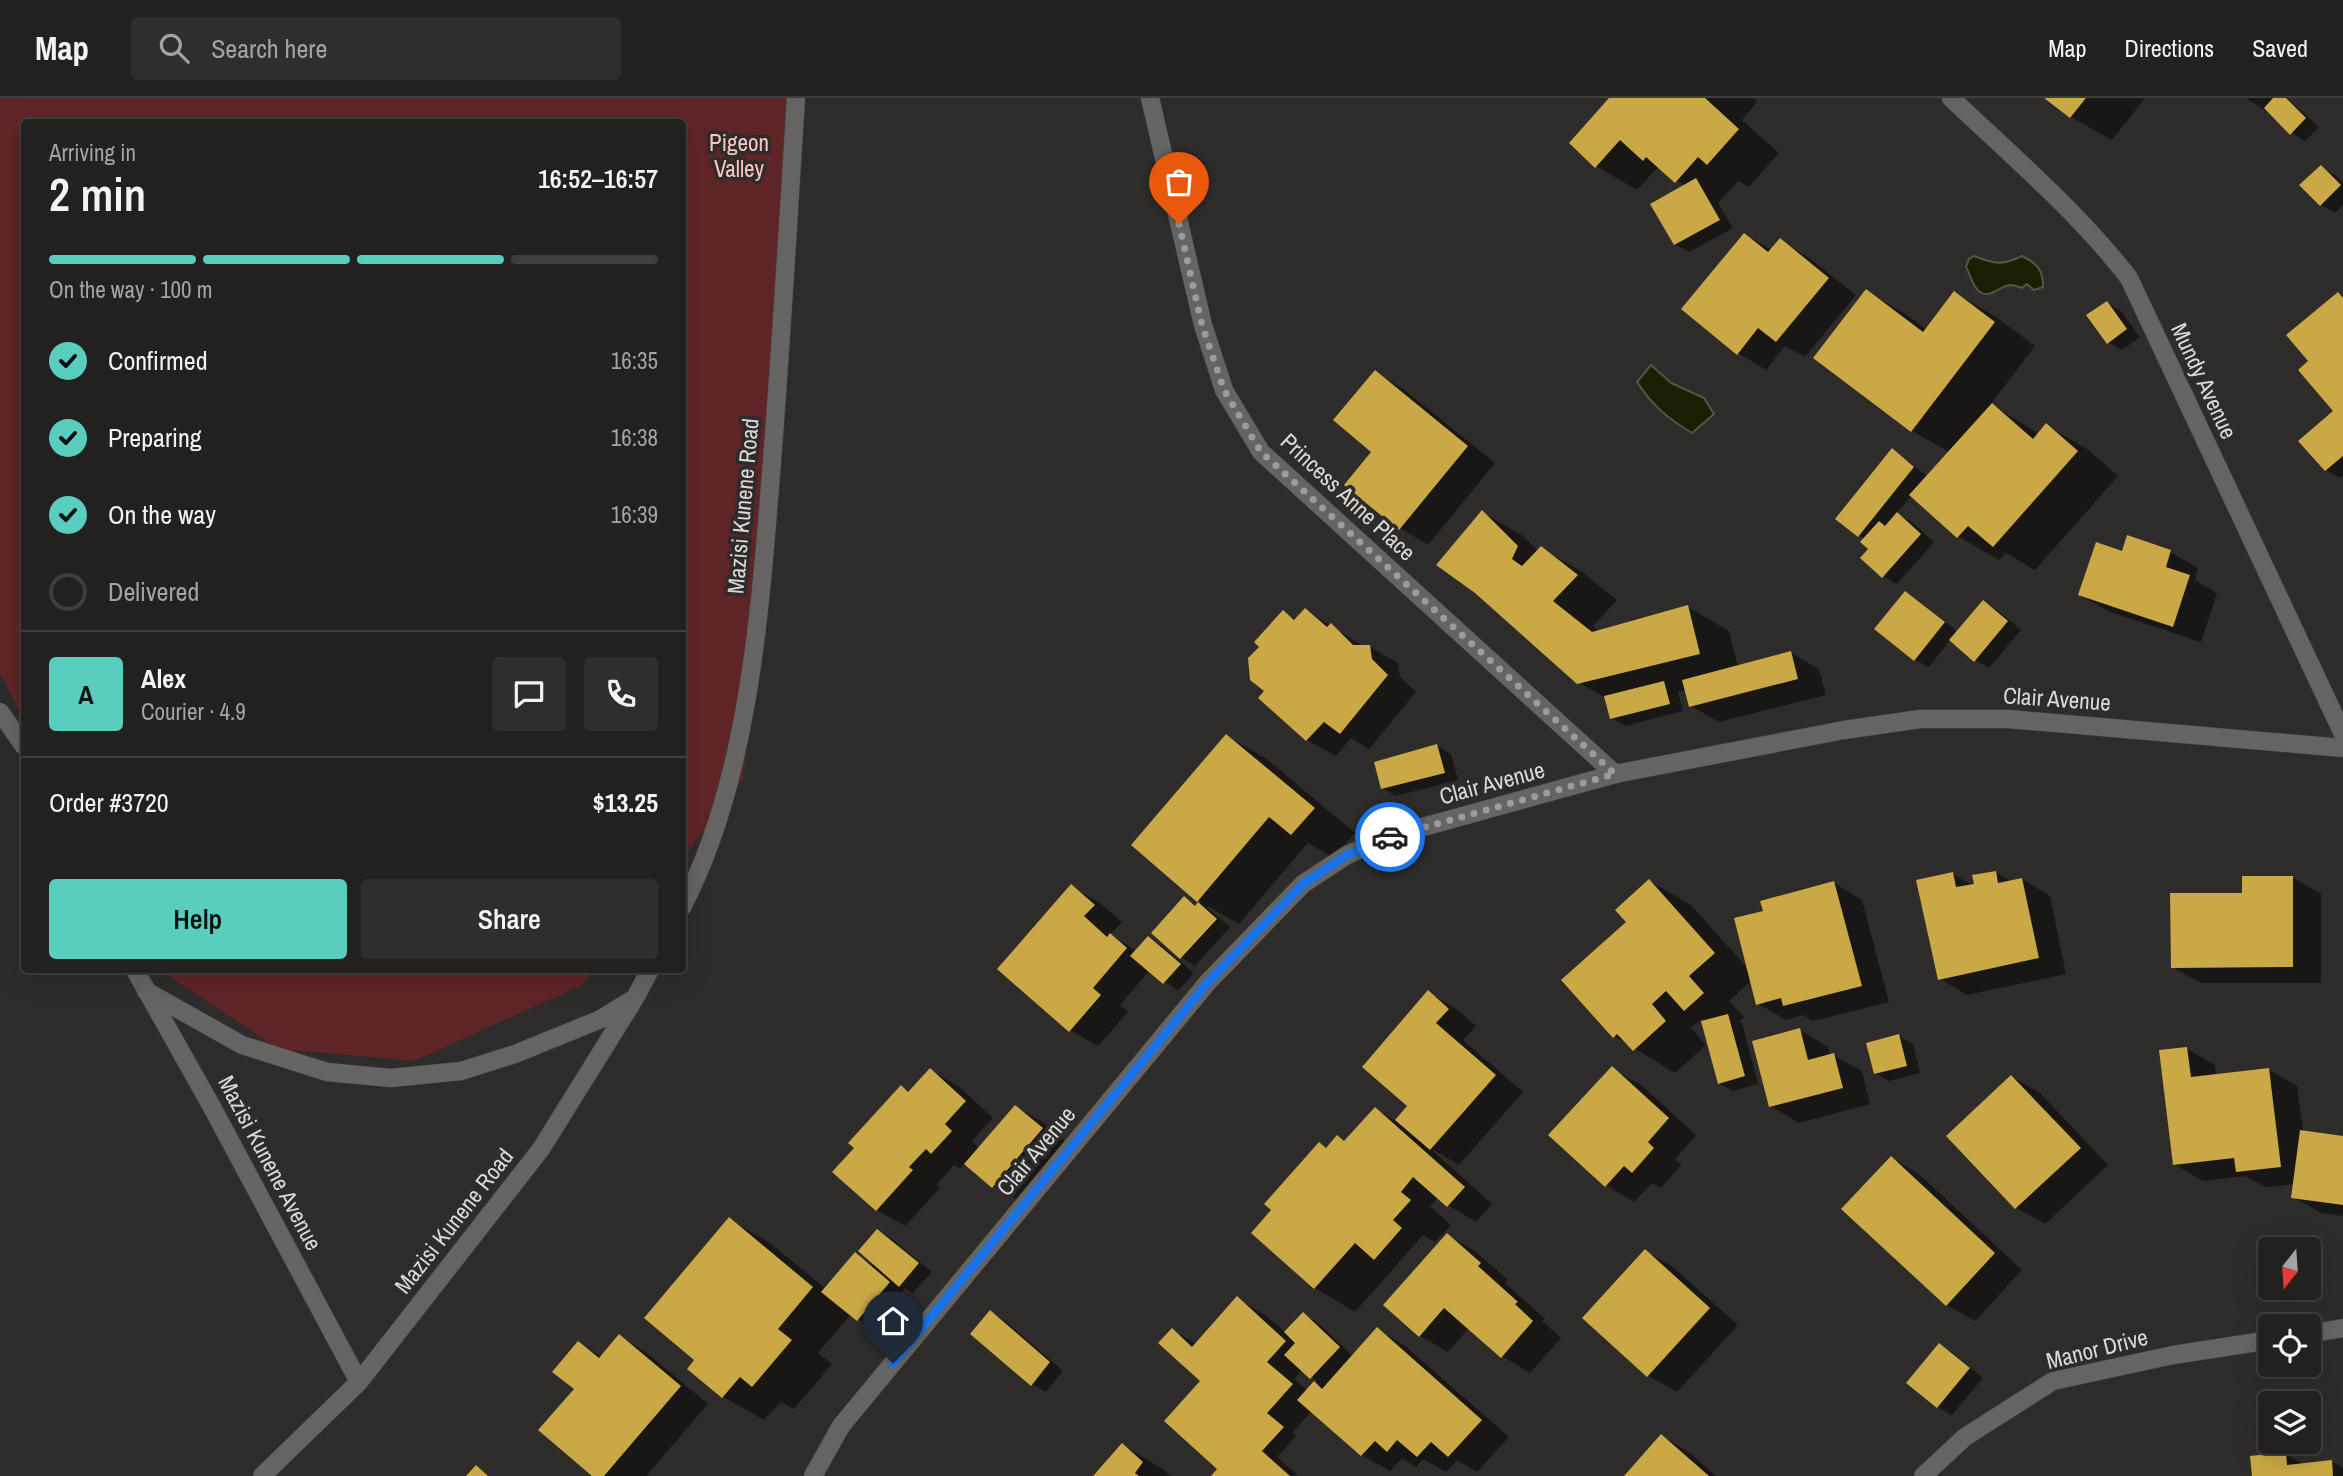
<!DOCTYPE html>
<html lang="en">
<head>
<meta charset="utf-8">
<style>
  :root { --surface:#222120; --page:#2e2e2d; --text:#f1f3f6; --muted:#a2a3a5; --line:#3f3e3e; --accent:#59cebe }
  body { margin:0; font-family:"Archivo Narrow",sans-serif; background:var(--page); color:var(--text); height:100vh; display:flex; flex-direction:column; font-size:26px; white-space:nowrap }
  * { box-sizing:border-box; margin:0 }
  p { font-size:23px; color:var(--muted) }
  .icon { flex:none; width:38px; height:38px; fill:none; stroke:currentColor; stroke-width:2; stroke-linecap:round; stroke-linejoin:round }
  .map { position:relative; flex:1; overflow:hidden }
  .sheet { position:absolute; left:21px; top:21px; width:665px; height:854px; display:flex; flex-direction:column; background:var(--surface); border-radius:7px; box-shadow:0 7px 28px #0002,0 0 0 2px var(--line) }
  .sheet>* { flex:none }
  .needle { width:46px; rotate:197deg }
  .fabs { position:absolute; left:2258px; top:1139px; display:grid; gap:14px }
  .fabs a { display:grid; place-items:center; width:63px; height:63px; border-radius:7px; background:var(--surface); box-shadow:0 7px 28px #0002,0 0 0 2px var(--line); font-size:35px }
  .pin { position:absolute; display:grid; place-items:center; width:60px; height:60px; color:#fff; margin:-72px -30px; border-radius:50% 50% 50% 0; rotate:-45deg; box-shadow:0 0 7px #0007 }
  .pin .icon { rotate:45deg }
  .courier { position:absolute; display:grid; place-items:center; width:70px; height:70px; margin:-35px; border:5px solid #1a73e8; border-radius:50%; background:#fff; color:#222; box-shadow:0 2px 9px #0007 }
  .overview em { font-style:normal; font-weight:600 }
  .overview div { display:flex; flex-direction:column-reverse }
  .overview { display:flex; align-items:center; justify-content:space-between; height:119px; padding:0 28px }
  h1 { font-size:46px; font-weight:600; line-height:52px }
  .bar { display:grid; grid-template-columns:repeat(4,1fr); gap:10px 7px; align-content:center; height:84px; padding:0 28px }
  .bar i { height:9px; border-radius:5px; background:var(--line) }
  .bar .current { background:var(--accent) }
  .bar p { grid-column:span 4 }
  .line { display:flex; align-items:center; gap:18px; padding:0 28px; border-top:2px solid var(--line) }
  .line div { flex:1 }
  .round { display:grid; place-items:center; flex:none; width:74px; height:74px; border-radius:7px; background:var(--page) }
  ol { padding:0 28px; list-style:none }
  li { display:flex; align-items:center; gap:21px; height:77px }
  li p { margin-inline-start:auto }
  li .icon { padding:7px; border-radius:50%; background:var(--accent); color:#111; stroke-width:4 }
  li:last-child { color:var(--muted) }
  li i { width:38px; height:38px; border:4px solid var(--line); border-radius:50% }
  .button { display:flex; gap:14px; margin-top:auto; padding:14px 28px }
  .button a { flex:1; height:80px; border-radius:7px; background:var(--accent); color:#111; font-size:28px; font-weight:600; line-height:80px; text-align:center }
  .button a+a { background:var(--page); color:var(--text) }
  header { display:flex; align-items:center; gap:42px; box-sizing:border-box; height:98px; padding:0 35px; background:var(--surface); border-bottom:2px solid var(--line) }
  header strong { font-size:33px }
  nav { display:flex; gap:38px; margin-inline-start:auto; font-size:24px }
  .search { width:490px; height:63px; background:var(--page); display:flex; align-items:center; gap:18px; box-sizing:border-box; padding:0 24px; border-radius:7px; color:var(--muted); font-size:26px }
  .map>svg:first-child { display:block }
</style>
</head>
<body>
<header>
<strong>Map</strong>
<div class="search"><svg class="icon" aria-label="search" viewBox="0 0 24 24"><circle cx="10" cy="10" r="6"/><path d="M15 15l6 6"/></svg>Search here</div>
<nav><a>Map</a><a>Directions</a><a>Saved</a></nav>
</header>
<div class="map">
<svg width="2343" height="1378" viewBox="0 0 2343 1378">
  <rect width="100%" height="100%" fill="#2e2c2a"/>
  <!-- green -->
  <g fill="#5f2426">
    <polygon points="0,0 801,0 743,681 683,759 682,24 24,24 24,621 0,576"/>
    <polygon points="166,872 594,872 582,887 414,963 279,951 170,879"/>
  </g>
  <!-- water -->
  <g fill="#1c1e01" stroke="#555642" stroke-width="2">
    <path d="M1974,158C1995,166 2001,168 2022,158C2038,166 2043,172 2043,189L2034,192L2027,186L2022,190C2017,188 2014,187 2010,187C1999,188 1987,204 1977,191C1972,186 1970,176 1966,169L1969,161Z"/>
    <path d="M1651,267L1671,285L1704,300L1714,316L1692,335C1667,320 1653,308 1637,284Z"/>
  </g>
  <!-- shadow -->
  <g fill="#0007" fill-rule="evenodd">
    <polygon points="1612,0 1753,0 1757,4 1742,22 1779,55 1749,89 1738,83 1718,105 1733,130 1689,154 1675,146 1685,88 1658,69 1637,92 1596,68 1571,45"/>
    <polygon points="2047,0 2145,0 2112,42 2071,19"/>
    <polygon points="2246,0 2287,0 2319,29 2305,43 2292,35 2268,12 2267,14"/>
    <polygon points="2321,69 2335,77 2343,85 2343,107 2335,115 2321,107"/>
    <polygon points="1745,137 1772,152 1780,143 1808,159 1856,197 1805,259 1785,248 1766,272 1738,255"/>
    <polygon points="1866,193 1907,217 1927,232 1955,195 1996,219 2035,248 1991,306 2039,336 2046,327 2087,351 2118,378 2035,472 2006,455 1999,462 1958,438 1912,397 1896,416 1912,424 1934,444 1897,486 1883,478 1865,441 1859,437 1892,353 1928,378 1949,354 1912,333 1816,260"/>
    <polygon points="2338,196 2343,199 2343,377 2340,380 2326,372 2336,313 2311,263"/>
    <polygon points="2107,205 2121,213 2140,239 2122,252 2108,244"/>
    <polygon points="1375,274 1403,291 1495,365 1428,447 1400,430 1374,354"/>
    <polygon points="1482,414 1523,438 1538,453 1541,450 1582,474 1617,502 1593,528 1600,534 1688,509 1729,533 1738,569 1791,555 1819,571 1826,597 1719,624 1691,608 1687,592 1678,594 1683,613 1625,628 1611,620 1607,601 1578,584"/>
    <polygon points="2170,454 2198,470 2195,482 2217,495 2201,544 2108,513 2080,497 2123,455"/>
    <polygon points="1905,495 1919,503 1958,534 1983,504 1997,512 2021,532 1989,570 1975,562 1951,541 1929,569 1915,562 1876,531"/>
    <polygon points="1305,512 1365,549 1370,549 1398,565 1400,579 1416,594 1369,651 1351,640 1336,658 1307,642 1261,600 1267,593 1259,551 1283,514 1297,522"/>
    <polygon points="1227,638 1268,662 1355,735 1333,760 1308,745 1239,826 1208,808 1207,810 1230,829 1195,868 1181,859 1185,800 1197,808 1201,804 1198,802"/>
    <polygon points="1437,648 1451,656 1458,682 1396,698 1382,690"/>
    <polygon points="1996,774 2012,784 2022,781 2050,798 2066,876 1967,897 1939,880 1953,776 1973,788"/>
    <polygon points="2292,779 2321,796 2321,885 2201,885 2172,869"/>
    <polygon points="1650,783 1691,807 1749,872 1766,814 1834,785 1862,802 1889,904 1813,923 1803,917 1786,922 1757,905 1752,882 1729,903 1744,919 1739,924 1742,925 1758,986 1733,993 1719,985 1702,921 1691,930 1706,947 1675,975 1614,938 1628,824"/>
    <polygon points="1072,789 1100,805 1122,824 1111,836 1119,842 1137,853 1148,840 1162,848 1194,875 1178,893 1150,872 1120,907 1128,914 1098,948 1070,932"/>
    <polygon points="1428,894 1456,911 1476,928 1463,942 1523,994 1459,1067 1434,1052 1433,1053 1492,1106 1476,1124 1448,1107 1438,1099 1430,1108 1451,1127 1435,1144 1423,1137 1355,1214 1315,1190 1327,1051 1338,1039 1346,1043 1375,1011 1396,1023 1409,1008"/>
    <polygon points="1800,932 1828,949 1830,957 1833,957 1862,973 1870,1006 1799,1025 1770,1008"/>
    <polygon points="1899,938 1913,946 1920,975 1889,983 1875,975"/>
    <polygon points="2187,951 2215,967 2216,978 2269,972 2297,988 2303,1034 2343,1040 2343,1118 2321,1115 2293,1099 2295,1086 2266,1089 2245,1078 2203,1083 2174,1066"/>
    <polygon points="1612,971 1641,987 1696,1037 1675,1061 1681,1067 1661,1090 1652,1085 1634,1104 1606,1087"/>
    <polygon points="930,972 958,988 993,1020 972,1043 979,1050 1016,1009 1044,1025 1070,1047 1021,1104 993,1088 966,1065 960,1071 954,1067 936,1087 940,1090 905,1128 877,1112 835,1074 857,1050 901,989 910,994"/>
    <polygon points="2012,979 2040,995 2108,1067 2045,1126 2016,1110"/>
    <polygon points="1892,1060 1920,1077 2022,1172 1975,1223 1947,1207"/>
    <polygon points="730,1122 770,1145 826,1191 855,1157 873,1167 878,1133 892,1141 932,1174 913,1195 905,1190 872,1230 851,1216 818,1255 832,1266 794,1311 781,1304 764,1322 723,1299 696,1262"/>
    <polygon points="1447,1137 1475,1153 1508,1182 1505,1185 1545,1221 1542,1223 1561,1240 1530,1275 1502,1258 1469,1230 1448,1254 1420,1238"/>
    <polygon points="1645,1153 1673,1169 1738,1227 1677,1294 1648,1278 1584,1220"/>
    <path d="M1237,1201L1265,1217L1286,1235L1303,1216L1317,1224L1353,1258L1377,1231L1405,1248L1509,1339L1477,1374L1457,1362L1446,1374L1423,1361L1416,1369L1402,1360L1390,1373L1362,1357L1312,1313L1292,1335L1296,1338L1277,1359L1298,1378H1214L1220,1371L1203,1283L1172,1232L1197,1246ZM1302,1272L1317,1283L1308,1293L1294,1281Z"/>
    <polygon points="990,1214 1004,1222 1063,1273 1046,1294 1032,1286"/>
    <polygon points="619,1238 647,1255 708,1306 646,1378 594,1378 579,1245 602,1259"/>
    <polygon points="1940,1247 1953,1255 1983,1280 1952,1317 1938,1309"/>
    <polygon points="1662,1338 1690,1355 1716,1378 1626,1378"/>
    <polygon points="1122,1347 1163,1371 1171,1378 1095,1378"/>
    <polygon points="2285,1356 2304,1366 2331,1363 2343,1370 2343,1378 2254,1378"/>
  </g>
  <!-- building -->
  <g fill="#caa845">
    <polygon points="1609,0 1705,0 1739,31 1707,67 1698,59 1675,85 1646,59 1643,63 1620,42 1595,70 1569,45"/>
    <polygon points="2044,0 2086,0 2070,20"/>
    <polygon points="2273,0 2286,0 2306,20 2290,37 2264,10"/>
    <polygon points="2321,67 2341,87 2320,108 2299,87"/>
    <polygon points="1696,80 1720,122 1674,147 1650,106"/>
    <polygon points="1744,135 1768,154 1780,140 1829,180 1776,244 1758,230 1737,257 1681,211"/>
    <polygon points="1866,191 1923,234 1954,193 1995,224 1911,334 1813,260"/>
    <polygon points="2338,194 2343,200 2343,358 2325,373 2298,343 2333,313 2298,272 2308,263 2286,237"/>
    <polygon points="2107,203 2127,231 2107,246 2086,217"/>
    <polygon points="1375,272 1468,348 1399,432 1344,387 1371,354 1333,322"/>
    <polygon points="1992,305 2033,341 2046,325 2078,353 1993,449 1968,428 1957,440 1909,397"/>
    <polygon points="1892,350 1914,369 1858,439 1835,421"/>
    <polygon points="1482,412 1518,448 1512,461 1522,468 1541,448 1578,477 1553,503 1592,534 1688,507 1700,556 1577,586 1475,495 1436,467"/>
    <polygon points="1897,414 1921,436 1882,480 1860,460 1868,451 1860,444 1879,423 1885,428"/>
    <polygon points="2127,437 2171,452 2166,469 2190,477 2173,529 2078,497 2096,444 2122,453"/>
    <polygon points="1905,493 1945,524 1914,563 1874,531"/>
    <polygon points="1983,502 2008,523 1974,564 1949,542"/>
    <polygon points="1305,510 1327,529 1331,525 1353,547 1370,547 1372,561 1388,577 1340,636 1324,624 1306,643 1258,600 1264,593 1250,582 1248,560 1259,549 1254,544 1283,512 1294,522"/>
    <polygon points="1791,553 1798,581 1689,609 1682,582"/>
    <polygon points="1664,583 1670,606 1610,621 1604,598"/>
    <polygon points="1226,636 1315,710 1291,737 1269,719 1197,804 1131,747"/>
    <polygon points="1437,646 1445,675 1381,691 1374,664"/>
    <polygon points="1996,773 1998,785 2022,780 2039,860 1938,882 1916,782 1953,774 1956,789 1974,786 1972,777"/>
    <polygon points="2242,778 2293,778 2293,869 2171,870 2170,795 2242,795"/>
    <polygon points="1649,781 1715,855 1689,878 1704,895 1684,913 1666,893 1652,906 1666,923 1633,953 1617,936 1613,940 1561,882 1626,824 1615,812"/>
    <polygon points="1834,783 1862,888 1783,908 1781,900 1756,907 1734,820 1763,813 1760,803"/>
    <polygon points="1071,786 1095,807 1084,818 1107,839 1110,835 1127,850 1093,890 1101,897 1069,934 997,871"/>
    <polygon points="1184,798 1195,808 1198,804 1217,821 1180,861 1151,835"/>
    <polygon points="1148,838 1181,866 1163,886 1130,858"/>
    <polygon points="1428,892 1449,911 1436,925 1496,977 1430,1052 1395,1022 1407,1008 1362,969"/>
    <polygon points="1728,916 1745,978 1718,986 1701,923"/>
    <polygon points="1800,930 1808,962 1834,955 1843,990 1769,1009 1752,943"/>
    <polygon points="1899,936 1907,968 1874,976 1866,945"/>
    <polygon points="2187,949 2191,979 2269,970 2281,1069 2236,1074 2234,1060 2173,1067 2159,952"/>
    <polygon points="1612,968 1669,1020 1648,1044 1654,1050 1632,1075 1624,1068 1605,1089 1548,1037"/>
    <polygon points="930,970 966,1003 945,1026 952,1033 931,1056 926,1051 909,1069 913,1072 876,1113 832,1074 854,1050 848,1045 901,987 908,994"/>
    <polygon points="2011,977 2081,1050 2015,1111 1946,1038"/>
    <polygon points="1015,1007 1043,1030 992,1090 964,1066"/>
    <polygon points="1375,1009 1465,1089 1447,1109 1413,1079 1401,1094 1411,1102 1393,1122 1402,1130 1374,1162 1355,1145 1314,1191 1251,1135 1271,1112 1264,1106 1319,1044 1326,1050 1337,1037 1344,1043"/>
    <polygon points="2300,1032 2343,1038 2343,1107 2291,1100"/>
    <polygon points="1891,1058 1995,1155 1946,1208 1841,1111"/>
    <polygon points="729,1119 813,1189 778,1231 792,1242 752,1289 740,1279 722,1300 687,1271 694,1262 644,1220"/>
    <polygon points="877,1131 919,1165 899,1189 858,1153"/>
    <polygon points="1447,1135 1481,1165 1478,1168 1518,1204 1515,1206 1533,1223 1501,1260 1444,1210 1419,1239 1383,1207"/>
    <polygon points="1645,1151 1710,1210 1647,1279 1582,1220"/>
    <polygon points="855,1154 890,1184 857,1223 821,1194"/>
    <polygon points="1237,1198 1286,1243 1267,1264 1293,1286 1267,1315 1284,1329 1262,1353 1290,1378 1211,1378 1217,1371 1164,1323 1200,1283 1158,1245 1172,1230 1192,1249"/>
    <polygon points="990,1212 1050,1264 1031,1288 970,1236"/>
    <polygon points="1303,1214 1340,1249 1310,1281 1284,1257 1295,1245 1284,1234"/>
    <polygon points="1377,1229 1482,1322 1448,1359 1431,1344 1417,1359 1397,1342 1387,1354 1375,1343 1361,1358 1297,1302 1314,1283 1322,1291"/>
    <polygon points="619,1236 681,1288 604,1378 592,1378 538,1332 574,1291 552,1274 578,1243 599,1260"/>
    <polygon points="1939,1245 1970,1270 1937,1310 1906,1285"/>
    <polygon points="1661,1336 1709,1378 1624,1378"/>
    <polygon points="1122,1345 1143,1364 1135,1375 1139,1378 1093,1378"/>
    <polygon points="2286,1354 2287,1367 2332,1362 2333,1378 2252,1378 2250,1358"/>
    <polygon points="476,1367 488,1378 466,1378"/>
  </g>
  <g fill="none" stroke-linecap="round" stroke-linejoin="round">
    <defs>
      <g id="minor">
        <polyline points="1150,0 1203,227 1224,292 1261,354 1615,676"/>
        <path d="M1951,0C2012,58 2077,113 2129,180L2343,636"/>
        <polyline points="0,614 24,648"/>
        <path d="M682,809C748,684 760,515 771,376C781,250 788,125 796,0"/>
        <polyline points="135,872 213,1011 359,1284"/>
        <polyline points="146,893 242,947 327,974 391,980 461,973 515,956 601,921 630,903"/>
        <polyline points="2308,1236 2343,1230"/>
        <polyline points="262,1378 359,1284 541,1051 635,900 650,872"/>
        <polyline points="813,1378 841,1328 1208,884 1303,786 1347,757 1394,737 1615,676 1844,632 1920,621 2008,621 2343,650"/>
        <polyline points="1923,1378 1965,1339 2053,1283 2173,1257 2270,1242"/>
      </g>
    </defs>
    <!-- minor casing -->
    <use href="#minor" stroke="#4a4846" stroke-width="19"/>
    <!-- minor -->
    <use href="#minor" stroke="#656463" stroke-width="18"/>
  </g>
  <g fill="none" stroke-linecap="round" stroke-linejoin="round">
    <!-- done -->
    <polyline stroke="#9e9c9b" stroke-width="7" stroke-dasharray="0 12.6" points="1179,126 1202,227 1224,292 1261,354 1615,676 1390,739"/>
    <!-- route -->
    <polyline stroke="#1a73e8" stroke-width="9" points="893,1265 1208,884 1303,786 1347,757 1390,739"/>
  </g>
  <g text-anchor="middle" stroke-width="7" stroke-linejoin="round" paint-order="stroke">
    <!-- park labels -->
    <g font-size="23" fill="#fbc5c4" stroke="#2e2c2a">
      <text x="739" y="53">Pigeon<tspan x="739" dy="26">Valley</tspan></text>
    </g>
    <!-- street labels -->
    <g font-size="23" fill="#dbd9d8" stroke="#2e2c2a">
      <text transform="translate(2204 283) rotate(65)" y="8">Mundy Avenue</text>
      <text transform="translate(1348 399) rotate(43)" y="8">Princess Anne Place</text>
      <text transform="translate(743 408) rotate(-85)" y="8">Mazisi Kunene Road</text>
      <text transform="translate(2057 601) rotate(4)" y="8">Clair Avenue</text>
      <text transform="translate(1492 685) rotate(-15)" y="8">Clair Avenue</text>
      <text transform="translate(1036 1053) rotate(-50)" y="8">Clair Avenue</text>
      <text transform="translate(270 1065) rotate(62)" y="8">Mazisi Kunene Avenue</text>
      <text transform="translate(454 1123) rotate(-52)" y="8">Mazisi Kunene Road</text>
      <text transform="translate(2097 1251) rotate(-14)" y="8">Manor Drive</text>
    </g>
  </g>
</svg>
<div class="fabs">
<a><svg class="needle" viewBox="-14 -14 28 28"><path d="M0-13l5 13h-10z" fill="#e53935"/><path d="M0 13l5-13h-10z" fill="#a2a3a5"/></svg></a>
<a><svg class="icon" aria-label="locate" viewBox="0 0 24 24"><circle cx="12" cy="12" r="6"/><path d="M12 2v4M12 18v4M2 12h4M18 12h4"/></svg></a>
<a><svg class="icon" aria-label="layers" viewBox="0 0 24 24"><path d="M12 4l9 5-9 5-9-5zM3 14l9 5 9-5"/></svg></a>
</div>
<div class="pin" style="left:1179px;top:126px;background:#ea580c"><svg class="icon" aria-label="bag" viewBox="0 0 24 24"><path d="M5 8h14l-1 12H6zM9 8a3 3 0 0 1 6 0"/></svg></div>
<div class="pin" style="left:893px;top:1265px;background:#1f2937"><svg class="icon" aria-label="home" viewBox="0 0 24 24"><path d="M3 11l9-7 9 7M6 9v11h12V9"/></svg></div>
<div class="courier" style="left:1390px;top:739px"><svg class="icon" aria-label="car" viewBox="0 0 24 24"><path d="M5 17H2v-5l4-1 3-4h7l3 4 3 1v5h-3M9 17h6M6 11h13"/><circle cx="7" cy="17" r="2"/><circle cx="17" cy="17" r="2"/></svg></div>
<section class="sheet">
<div class="overview"><div><h1>2 min</h1><p>Arriving in</p></div><em>16:52–16:57</em></div>
<div class="bar"><i class="current"></i><i class="current"></i><i class="current"></i><i></i><p>On the way · 100 m</p></div>
<ol>
<li><svg class="icon" aria-label="check" viewBox="0 0 24 24"><path d="M5 12l5 5 9-10"/></svg>Confirmed<p>16:35</p></li>
<li><svg class="icon" aria-label="check" viewBox="0 0 24 24"><path d="M5 12l5 5 9-10"/></svg>Preparing<p>16:38</p></li>
<li><svg class="icon" aria-label="check" viewBox="0 0 24 24"><path d="M5 12l5 5 9-10"/></svg>On the way<p>16:39</p></li>
<li><i></i>Delivered</li>
</ol>
<div class="line" style="height:126px"><b class="round" style="background:var(--accent);color:#111">A</b><div><b>Alex</b><p>Courier · 4.9</p></div><a class="round"><svg class="icon" aria-label="chat" viewBox="0 0 24 24"><path d="M4 5h16v11H9l-5 4z"/></svg></a><a class="round"><svg class="icon" aria-label="phone" viewBox="0 0 24 24"><path d="M5 4h4l2 5-3 2q2 4 5 5l2-3 5 2v4C11 20 4 13 5 4z"/></svg></a></div>
<div class="line" style="height:91px"><div>Order #3720</div><b>$13.25</b></div>
<div class="button"><a>Help</a><a>Share</a></div>
</section>
</div>
</body>
</html>
